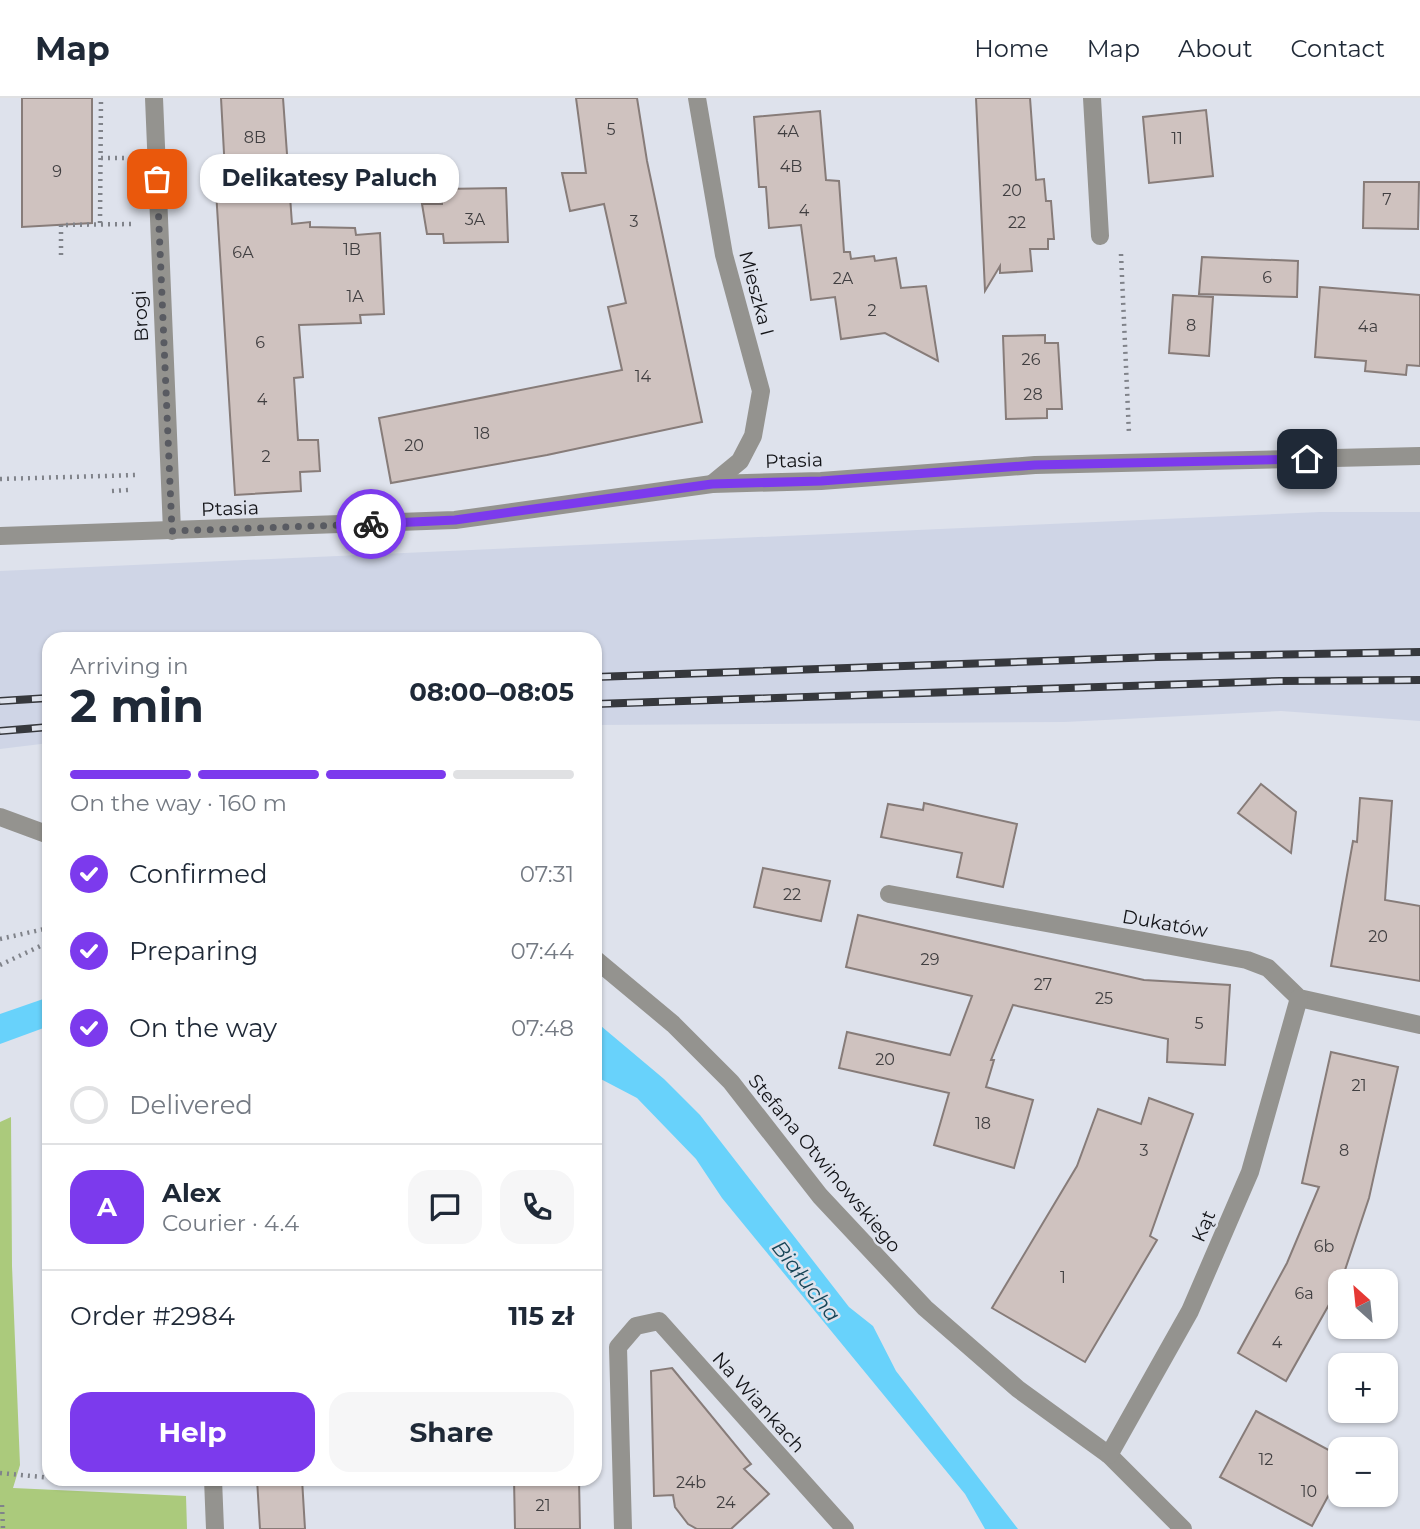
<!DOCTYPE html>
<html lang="en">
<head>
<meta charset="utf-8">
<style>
  :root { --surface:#fff; --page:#f6f6f7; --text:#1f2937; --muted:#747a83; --line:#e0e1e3; --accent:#7c3aed }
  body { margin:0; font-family:Montserrat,sans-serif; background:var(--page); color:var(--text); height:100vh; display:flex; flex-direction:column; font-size:26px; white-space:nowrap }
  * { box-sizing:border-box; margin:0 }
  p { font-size:23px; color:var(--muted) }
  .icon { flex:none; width:38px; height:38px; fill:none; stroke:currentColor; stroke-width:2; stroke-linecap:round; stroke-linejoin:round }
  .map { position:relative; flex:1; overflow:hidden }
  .sheet { position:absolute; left:42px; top:534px; width:560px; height:854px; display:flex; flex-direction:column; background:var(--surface); border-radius:21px; box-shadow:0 2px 5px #0004 }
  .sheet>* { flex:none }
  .needle { width:46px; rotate:333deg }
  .tools { position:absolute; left:1328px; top:1171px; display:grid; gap:14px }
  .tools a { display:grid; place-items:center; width:70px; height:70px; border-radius:14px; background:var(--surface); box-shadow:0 2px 5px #0004; font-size:35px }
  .pin { position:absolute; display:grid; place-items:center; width:60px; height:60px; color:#fff; margin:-30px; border-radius:14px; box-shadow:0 4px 10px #0006 }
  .courier { position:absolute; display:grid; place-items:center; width:70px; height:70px; margin:-35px; border:5px solid #7c3aed; border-radius:50%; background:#fff; color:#222; box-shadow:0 2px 9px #0007 }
  .bubble { position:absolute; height:49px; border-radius:21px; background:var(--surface); box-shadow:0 2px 5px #0004; font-size:23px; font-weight:700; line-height:49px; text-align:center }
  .head em { font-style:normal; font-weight:700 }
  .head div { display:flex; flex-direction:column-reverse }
  .head { display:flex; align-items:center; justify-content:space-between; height:119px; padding:0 28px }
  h1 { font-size:46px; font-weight:700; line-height:52px }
  .bar { display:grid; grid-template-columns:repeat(4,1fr); gap:10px 7px; align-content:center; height:84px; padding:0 28px }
  .bar i { height:9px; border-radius:5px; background:var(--line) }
  .bar .selected { background:var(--accent) }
  .bar p { grid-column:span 4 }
  .line { display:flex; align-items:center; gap:18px; padding:0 28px; border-top:2px solid var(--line) }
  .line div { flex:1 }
  .round { display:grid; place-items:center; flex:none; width:74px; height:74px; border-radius:21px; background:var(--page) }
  ol { padding:0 28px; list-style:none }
  li { display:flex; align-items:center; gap:21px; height:77px }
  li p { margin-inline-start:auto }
  li .icon { padding:7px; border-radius:50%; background:var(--accent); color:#fff; stroke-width:4 }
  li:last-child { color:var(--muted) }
  li i { width:38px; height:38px; border:4px solid var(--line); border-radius:50% }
  .action { display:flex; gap:14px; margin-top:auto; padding:14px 28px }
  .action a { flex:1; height:80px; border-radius:21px; background:var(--accent); color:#fff; font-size:28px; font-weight:700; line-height:80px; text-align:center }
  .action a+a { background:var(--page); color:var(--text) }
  header { display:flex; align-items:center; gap:42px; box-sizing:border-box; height:98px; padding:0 35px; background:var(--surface); border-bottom:2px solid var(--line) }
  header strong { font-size:33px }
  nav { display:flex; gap:38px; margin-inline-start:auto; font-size:24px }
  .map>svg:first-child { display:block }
</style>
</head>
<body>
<header>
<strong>Map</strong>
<nav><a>Home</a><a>Map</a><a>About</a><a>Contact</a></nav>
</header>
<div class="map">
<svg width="1420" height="1431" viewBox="0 0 1420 1431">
  <rect width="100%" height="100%" fill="#dee2ec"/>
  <!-- built -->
  <polygon fill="#cfd5e6" points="1320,414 1420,414 1420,623 1281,613 1065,624 595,627 595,541 49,541 49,645 0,651 0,473"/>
  <!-- green -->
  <polygon fill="#abca7c" points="11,1019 12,1168 20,1367 13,1390 186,1398 187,1431 0,1431 0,1024"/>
  <!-- water -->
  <g fill="#68d2fb">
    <polygon points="49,899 49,928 0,946 0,916"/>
    <polygon points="595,923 664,981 700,1017 849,1209 873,1228 896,1273 1018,1431 985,1431 965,1396 722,1100 696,1061 637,1000 595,978"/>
  </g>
  <!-- building -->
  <g fill="#cfc2bf" stroke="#877c79" stroke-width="2">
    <polygon points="22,0 92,0 92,125 22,129"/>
    <polygon points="221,0 283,0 292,126 310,124 310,129 355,130 356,137 380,135 384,216 360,217 361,225 299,227 303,279 294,280 298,342 318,342 320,373 300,374 301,393 235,397 216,93 226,92"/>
    <polygon points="576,0 637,0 647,63 702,324 547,357 391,385 379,320 622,272 608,209 626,205 604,106 570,113 562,75 586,75"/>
    <polygon points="976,0 1030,0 1036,82 1044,81 1046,103 1051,103 1054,141 1048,141 1048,151 1030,151 1032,173 1000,175 1000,168 985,193"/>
    <polygon points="1206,12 1213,78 1149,85 1143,19"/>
    <polygon points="820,13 826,82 839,83 844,154 850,154 851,161 874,158 875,163 896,160 901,190 926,188 938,263 885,235 841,241 835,199 811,202 801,127 769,130 766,89 759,89 754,19"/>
    <polygon points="1364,84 1419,84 1418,131 1363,130"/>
    <polygon points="506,90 508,144 444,145 443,136 427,136 422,106 442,106 442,91"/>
    <polygon points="1202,159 1298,163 1297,199 1199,196"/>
    <polygon points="1320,189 1420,197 1420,268 1407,267 1406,277 1365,273 1366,263 1315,259"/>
    <polygon points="1173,197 1213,199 1209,258 1169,255"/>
    <polygon points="1045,237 1045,245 1058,245 1062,311 1047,311 1047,320 1006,321 1003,238"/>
    <polygon points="1261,686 1296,714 1291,755 1238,715"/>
    <polygon points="1360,700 1392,703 1385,802 1420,808 1420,883 1331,868 1353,743 1357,744"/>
    <polygon points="924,705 1017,726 1003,789 957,779 962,755 881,739 888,706 923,712"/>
    <polygon points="763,770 830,783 821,823 754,809"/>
    <polygon points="858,817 1144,882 1230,887 1225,967 1167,964 1168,941 1013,907 991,962 994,962 986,989 1033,1002 1014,1070 934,1047 949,995 839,970 847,934 950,957 972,898 846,869"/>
    <polygon points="1331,954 1398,969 1369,1100 1340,1187 1286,1283 1238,1255 1287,1165 1319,1089 1302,1085"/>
    <polygon points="1149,1000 1193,1016 1150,1138 1157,1142 1085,1264 992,1210 1077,1068 1098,1011 1141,1026"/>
    <polygon points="672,1270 751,1366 744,1371 769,1396 731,1431 697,1431 688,1426 675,1409 673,1397 654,1398 651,1273"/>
    <polygon points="1256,1313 1340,1358 1340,1376 1312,1428 1220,1379"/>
    <polygon points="257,1381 302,1381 305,1431 260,1431"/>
    <polygon points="514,1381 579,1381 580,1431 515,1431"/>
  </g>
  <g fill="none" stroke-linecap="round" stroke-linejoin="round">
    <!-- path -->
    <g stroke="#80838a" stroke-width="4.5" stroke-dasharray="2 5" stroke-linecap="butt">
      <polyline points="101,60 128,60"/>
      <polyline points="100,125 101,0"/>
      <polyline points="1121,156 1129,336"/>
      <polyline points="61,157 61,127 132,126"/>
      <polyline points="0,381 137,377"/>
      <polyline points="112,393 128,392"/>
      <polyline points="0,841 49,830"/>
      <polyline points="0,867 49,844"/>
      <polyline points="0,1375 95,1384 184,1385"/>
      <polyline points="2,1407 3,1431"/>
    </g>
    <!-- street -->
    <g stroke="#94938f" stroke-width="18">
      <polyline points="154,0 172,433"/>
      <polyline points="697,0 724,157 761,293 753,338 740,363 712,386"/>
      <polyline points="1092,0 1100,138"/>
      <polyline points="0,438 455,422 712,386 821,383 1035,367 1420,358"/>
      <polyline points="0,719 49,737"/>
      <polyline points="889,796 1247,862 1268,870 1299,900 1420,927"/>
      <polyline points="595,861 673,926 731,984 820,1098 925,1210 1018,1291 1109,1357 1183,1431"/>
      <polyline points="1109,1357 1190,1213 1250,1074 1299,900"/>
      <polyline points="213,1381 215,1431"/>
      <polyline points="623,1431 618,1249 636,1228 659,1223 845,1431"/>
    </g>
    <defs>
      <g id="rail">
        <polyline points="595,579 1157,559 1420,554"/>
        <polyline points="0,603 49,600"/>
        <polyline points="595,606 1280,583 1420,582"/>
        <polyline points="0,633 49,629"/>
      </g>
    </defs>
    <!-- rail casing -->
    <use href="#rail" stroke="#36383d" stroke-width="8"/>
    <!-- rail -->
    <use href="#rail" stroke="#dee2ec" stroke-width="5" stroke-dasharray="16" stroke-linecap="butt"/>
  </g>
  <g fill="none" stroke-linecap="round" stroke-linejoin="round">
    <!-- done -->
    <polyline stroke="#595b62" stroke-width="7" stroke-dasharray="0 12.6" points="157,81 172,433 371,426"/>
    <!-- route -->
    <polyline stroke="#7c3aed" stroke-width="9" points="371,426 455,422 712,386 821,383 1035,367 1307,361"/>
  </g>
  <g text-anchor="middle" stroke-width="5" stroke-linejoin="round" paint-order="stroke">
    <!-- number labels -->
    <g font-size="16" fill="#413f41">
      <text x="611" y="37">5</text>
      <text x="788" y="39">4A</text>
      <text x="255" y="45">8B</text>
      <text x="1177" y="46">11</text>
      <text x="791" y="74">4B</text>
      <text x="57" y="79">9</text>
      <text x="1012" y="98">20</text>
      <text x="1387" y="107">7</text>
      <text x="804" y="118">4</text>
      <text x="475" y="127">3A</text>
      <text x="634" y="129">3</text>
      <text x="1017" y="130">22</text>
      <text x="352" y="157">1B</text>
      <text x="243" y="160">6A</text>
      <text x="1267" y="185">6</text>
      <text x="843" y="186">2A</text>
      <text x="355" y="204">1A</text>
      <text x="872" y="218">2</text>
      <text x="1191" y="233">8</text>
      <text x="1368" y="234">4a</text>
      <text x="260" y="250">6</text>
      <text x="1031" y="267">26</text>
      <text x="643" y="284">14</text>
      <text x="1033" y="302">28</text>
      <text x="262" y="307">4</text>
      <text x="482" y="341">18</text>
      <text x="414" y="353">20</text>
      <text x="266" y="364">2</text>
      <text x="792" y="802">22</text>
      <text x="1378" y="844">20</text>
      <text x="930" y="867">29</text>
      <text x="1043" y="892">27</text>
      <text x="1104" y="906">25</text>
      <text x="1199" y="931">5</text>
      <text x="885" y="967">20</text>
      <text x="1359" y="993">21</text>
      <text x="983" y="1031">18</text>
      <text x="1144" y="1058">3</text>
      <text x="1344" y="1058">8</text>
      <text x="1324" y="1154">6b</text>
      <text x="1063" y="1185">1</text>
      <text x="1304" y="1201">6a</text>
      <text x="1277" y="1250">4</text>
      <text x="1266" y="1367">12</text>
      <text x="691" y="1390">24b</text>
      <text x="1309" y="1399">10</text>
      <text x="726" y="1410">24</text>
      <text x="543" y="1413">21</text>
    </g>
    <!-- street labels -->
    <g font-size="19" fill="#121317" stroke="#dee2ec">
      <text transform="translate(757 195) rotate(75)" y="7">Mieszka I</text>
      <text transform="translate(140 218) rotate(-93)" y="7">Brogi</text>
      <text transform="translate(794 362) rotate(-2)" y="7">Ptasia</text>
      <text transform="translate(230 410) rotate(-2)" y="7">Ptasia</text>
      <text transform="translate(1165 825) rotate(10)" y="7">Dukatów</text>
      <text transform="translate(825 1065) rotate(50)" y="7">Stefana Otwinowskiego</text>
      <text transform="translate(1203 1128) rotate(-67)" y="7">Kąt</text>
      <text transform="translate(759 1304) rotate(48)" y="7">Na Wiankach</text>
    </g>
    <!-- water labels -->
    <g font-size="21" font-style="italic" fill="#184658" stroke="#dee2ec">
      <text transform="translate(806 1183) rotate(52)" y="7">Białucha</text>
    </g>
  </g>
</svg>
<div class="tools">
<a><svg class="needle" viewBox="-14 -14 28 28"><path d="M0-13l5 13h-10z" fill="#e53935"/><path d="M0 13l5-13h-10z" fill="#747a83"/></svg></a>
<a>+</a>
<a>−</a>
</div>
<div class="pin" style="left:157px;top:81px;background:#ea580c"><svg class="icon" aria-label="bag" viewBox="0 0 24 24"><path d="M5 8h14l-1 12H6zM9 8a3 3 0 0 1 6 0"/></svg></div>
<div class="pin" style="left:1307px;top:361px;background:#1f2937"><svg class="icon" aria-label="home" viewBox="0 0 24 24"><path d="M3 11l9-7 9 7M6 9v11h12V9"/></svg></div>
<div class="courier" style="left:371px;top:426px"><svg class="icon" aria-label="bike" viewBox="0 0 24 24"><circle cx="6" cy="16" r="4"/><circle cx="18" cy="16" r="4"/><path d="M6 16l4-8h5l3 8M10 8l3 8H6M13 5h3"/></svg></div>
<div class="bubble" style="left:200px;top:56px;width:259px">Delikatesy Paluch</div>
<section class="sheet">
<div class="head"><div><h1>2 min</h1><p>Arriving in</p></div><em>08:00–08:05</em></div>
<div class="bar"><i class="selected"></i><i class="selected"></i><i class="selected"></i><i></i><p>On the way · 160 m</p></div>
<ol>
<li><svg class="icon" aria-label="check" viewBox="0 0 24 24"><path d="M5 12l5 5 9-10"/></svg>Confirmed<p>07:31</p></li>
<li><svg class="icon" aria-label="check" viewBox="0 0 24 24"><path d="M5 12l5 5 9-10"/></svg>Preparing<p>07:44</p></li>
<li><svg class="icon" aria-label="check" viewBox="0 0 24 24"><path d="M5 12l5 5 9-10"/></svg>On the way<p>07:48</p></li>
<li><i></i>Delivered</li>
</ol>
<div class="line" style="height:126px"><b class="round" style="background:var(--accent);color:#fff">A</b><div><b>Alex</b><p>Courier · 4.4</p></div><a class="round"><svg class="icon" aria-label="chat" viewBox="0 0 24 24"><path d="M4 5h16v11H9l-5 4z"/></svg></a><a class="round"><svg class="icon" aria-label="phone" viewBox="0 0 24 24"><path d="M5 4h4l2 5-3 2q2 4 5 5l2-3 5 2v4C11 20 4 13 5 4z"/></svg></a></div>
<div class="line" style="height:91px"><div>Order #2984</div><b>115 zł</b></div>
<div class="action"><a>Help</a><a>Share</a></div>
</section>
</div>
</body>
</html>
